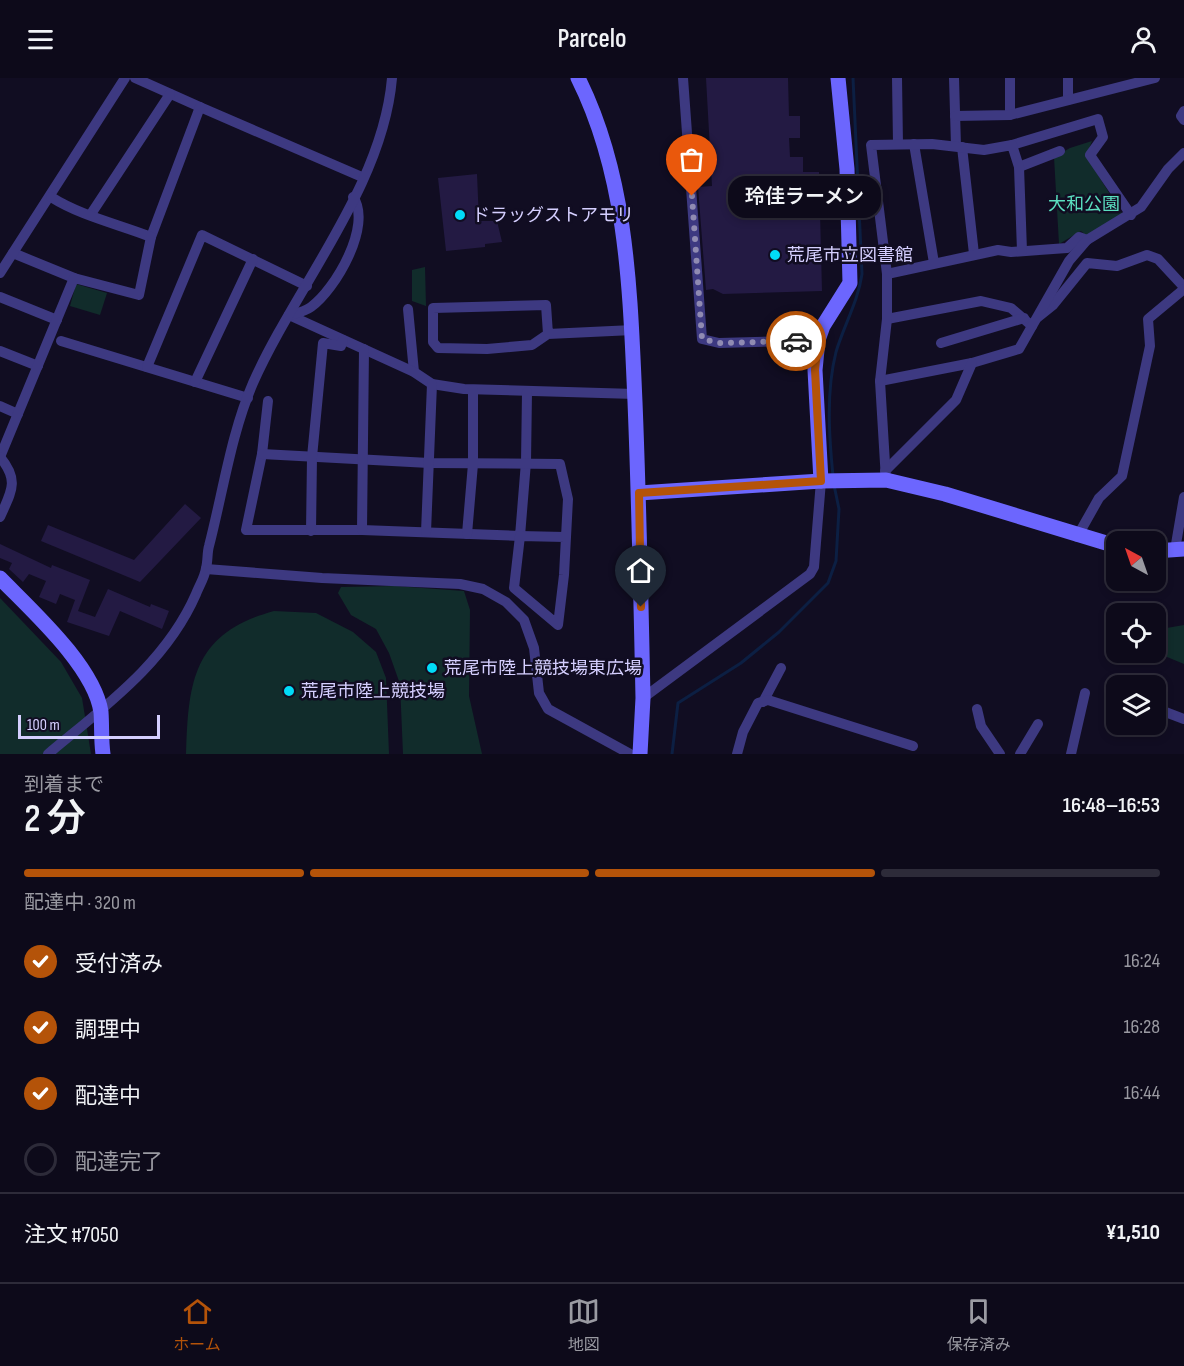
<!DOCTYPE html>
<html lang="ja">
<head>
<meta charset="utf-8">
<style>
  :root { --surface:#0d0a1a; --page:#161323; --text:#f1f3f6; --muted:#9a9aa2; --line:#2d2b39; --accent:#b45309 }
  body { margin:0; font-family:"Sofia Sans Condensed","Noto Sans JP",sans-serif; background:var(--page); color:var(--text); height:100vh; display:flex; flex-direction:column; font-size:22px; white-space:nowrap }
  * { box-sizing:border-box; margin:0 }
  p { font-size:20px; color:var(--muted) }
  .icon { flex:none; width:33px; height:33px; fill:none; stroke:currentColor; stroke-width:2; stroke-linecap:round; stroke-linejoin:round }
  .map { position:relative; height:676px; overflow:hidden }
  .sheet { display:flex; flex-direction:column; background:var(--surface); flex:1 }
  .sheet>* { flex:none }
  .needle { width:39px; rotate:320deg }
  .controls { position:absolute; left:1106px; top:453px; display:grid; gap:12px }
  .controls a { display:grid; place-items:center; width:60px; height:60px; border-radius:12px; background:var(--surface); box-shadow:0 3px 9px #0003,0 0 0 2px var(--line); font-size:30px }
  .scale { position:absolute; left:18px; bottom:15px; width:142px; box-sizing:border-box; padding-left:6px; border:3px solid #d5cfff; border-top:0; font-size:16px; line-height:21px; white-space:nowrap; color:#d5cfff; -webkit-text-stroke:4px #110d22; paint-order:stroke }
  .pin { position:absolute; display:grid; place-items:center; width:51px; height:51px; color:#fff; margin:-62px -26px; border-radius:50% 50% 50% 0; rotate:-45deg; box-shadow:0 0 6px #0007 }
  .pin .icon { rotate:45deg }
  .courier { position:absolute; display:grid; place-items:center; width:60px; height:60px; margin:-30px; border:4px solid #b45309; border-radius:50%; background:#fff; color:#222; box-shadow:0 2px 8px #0007 }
  .bubble { position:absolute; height:42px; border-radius:18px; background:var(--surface); box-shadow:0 3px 9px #0003,0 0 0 2px var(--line); font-size:20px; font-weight:600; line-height:42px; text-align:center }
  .head em { font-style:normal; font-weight:600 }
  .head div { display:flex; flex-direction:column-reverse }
  .head { display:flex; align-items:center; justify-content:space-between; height:102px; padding:0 24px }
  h1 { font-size:39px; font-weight:600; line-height:45px }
  .bar { display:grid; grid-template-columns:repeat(4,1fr); gap:9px 6px; align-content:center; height:72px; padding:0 24px }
  .bar i { height:8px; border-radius:4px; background:var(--line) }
  .bar .on { background:var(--accent) }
  .bar p { grid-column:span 4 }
  .line { display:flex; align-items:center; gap:15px; padding:0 24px; border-top:2px solid var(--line) }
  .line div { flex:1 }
  ol { padding:0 24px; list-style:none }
  li { display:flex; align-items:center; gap:18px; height:66px }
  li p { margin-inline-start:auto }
  li .icon { padding:6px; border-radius:50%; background:var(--accent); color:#fff; stroke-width:4 }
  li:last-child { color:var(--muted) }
  li i { width:33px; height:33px; border:3px solid var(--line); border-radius:50% }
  header { display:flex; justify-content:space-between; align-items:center; height:78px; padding:0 24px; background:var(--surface); font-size:27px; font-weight:600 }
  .menu { display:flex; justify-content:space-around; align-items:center; height:84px; border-top:2px solid var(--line); background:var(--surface); font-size:16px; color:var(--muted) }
  .menu a { display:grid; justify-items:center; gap:3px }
  .menu .on { color:var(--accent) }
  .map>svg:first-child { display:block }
</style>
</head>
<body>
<header><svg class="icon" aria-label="menu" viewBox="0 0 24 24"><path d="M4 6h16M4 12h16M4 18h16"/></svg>Parcelo<svg class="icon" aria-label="person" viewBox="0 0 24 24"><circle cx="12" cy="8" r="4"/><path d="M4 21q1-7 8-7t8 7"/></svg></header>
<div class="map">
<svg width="1184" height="676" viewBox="0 0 1184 676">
  <rect width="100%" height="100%" fill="#110d22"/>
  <!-- green -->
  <g fill="#112c2b">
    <polygon points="1092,63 1086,78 1123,137 1088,159 1081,153 1059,166 1054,79 1070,70"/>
    <polygon points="425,189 426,228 412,223 412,192"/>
    <polygon points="76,206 107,215 100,237 70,228"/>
    <polygon points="395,508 464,513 470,532 469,618 482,676 403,676 400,606 389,575 376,551 351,537 338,515 341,509"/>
    <polygon points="0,520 61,584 82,620 91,676 0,676"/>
    <path d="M274,533L316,535L353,554L376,574L386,600L389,676H186C188,602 194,555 274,533Z"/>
    <polygon points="1184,547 1184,586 1155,574 1155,552"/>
  </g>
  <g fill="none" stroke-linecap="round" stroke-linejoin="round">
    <!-- stream -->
    <g stroke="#0c1f43" stroke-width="3">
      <path d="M833,398C829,357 826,314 836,274C844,247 858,224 862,196L853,0"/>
      <polyline points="672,676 678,625 741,585 779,554 828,505 836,483 839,431 834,407"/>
    </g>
  </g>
  <!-- building -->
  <g fill="#231a43">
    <polygon points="706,0 788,0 789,38 800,38 800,60 789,60 790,79 803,79 803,94 819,94 822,213 723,216 713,211 706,212 698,109 712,108"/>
    <polygon points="477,96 479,143 497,143 502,164 485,166 485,169 446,173 438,100"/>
    <polygon points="185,426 201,440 140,504 41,463 48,447 134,482"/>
    <polygon points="0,466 51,490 52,487 90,502 78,533 95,539 108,511 150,529 151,526 169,533 162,551 120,533 109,558 67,544 75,522 60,516 56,526 39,519 46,503 29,496 23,504 9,491 12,485 0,480"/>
  </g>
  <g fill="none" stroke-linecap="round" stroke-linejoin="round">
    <!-- street -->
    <g stroke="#3d3981" stroke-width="10">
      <polyline points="135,0 200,29"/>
      <polyline points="683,0 702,261 719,265 818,262"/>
      <polyline points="897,0 898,66"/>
      <polyline points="954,0 956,68"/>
      <polyline points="1010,0 1010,37"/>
      <polyline points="1068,0 1068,22"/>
      <polyline points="1184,33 1181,38 1184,42"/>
      <polyline points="955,38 1010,37 1155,0"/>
      <polyline points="914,66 934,185"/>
      <polyline points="1012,67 1098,41 1103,59 1090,77 1131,137"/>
      <polyline points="962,69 974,176"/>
      <polyline points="1019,89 1060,73"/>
      <polyline points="91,136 170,16"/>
      <polyline points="151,159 200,29 362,99"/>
      <polyline points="13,175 74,200"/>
      <polyline points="0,195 125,0"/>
      <polyline points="887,196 998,172 1011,174 1067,170 1079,159 1087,162"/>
      <polyline points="0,219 57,242"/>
      <polyline points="408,231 414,294"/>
      <polyline points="289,237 414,294 432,306 464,311 635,316"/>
      <path d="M289,237C297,235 304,234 311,229C335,212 373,147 353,119"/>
      <polyline points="1038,239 1053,227 1087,185 1117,188 1147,177 1158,181 1184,209"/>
      <polyline points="887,241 981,223 1011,230 1032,248"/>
      <polyline points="548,256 546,227 433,230 433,264 438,270 487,271 532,267 548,256 633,252"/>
      <polyline points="61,263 248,320"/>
      <polyline points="941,265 1024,240"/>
      <polyline points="0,273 38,288"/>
      <polyline points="147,289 202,157 307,208"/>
      <polyline points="880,303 972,285 1019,271 1069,183 1087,162 1141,129 1168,91 1184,75"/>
      <polyline points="195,304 253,181"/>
      <polyline points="268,323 262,376 246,452 362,452 520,458 526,384 527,314"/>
      <polyline points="0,328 18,336"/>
      <polyline points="262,376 429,385 560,386 568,421 564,497 558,547 514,510 520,458 565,459"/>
      <path d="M0,379L74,200L139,217L151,159C118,146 81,138 51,119"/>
      <polyline points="885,393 956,322 972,285"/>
      <polyline points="886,402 880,303 887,241 887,196 871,67 932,66 984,72 1012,67 1019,89 1022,173"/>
      <path d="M0,439C11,414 20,403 0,379"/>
      <polyline points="362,452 364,271"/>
      <polyline points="311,453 312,379 323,265 341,268 343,262"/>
      <polyline points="426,454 432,306"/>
      <polyline points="467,456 473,386 473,312"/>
      <polyline points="1077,459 1099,420 1122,398 1150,268 1148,241 1184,211"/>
      <polyline points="1175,472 1184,419"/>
      <polyline points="206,491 322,500 460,506 483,511 506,524 524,542 534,570 539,615 548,631 630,676"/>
      <polyline points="643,620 810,496 814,489 821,403"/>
      <polyline points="763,624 781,590"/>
      <polyline points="1155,630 1184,641"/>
      <polyline points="977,631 981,648 1000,676"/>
      <path d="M48,676C104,629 166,585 196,516C199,508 205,499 206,490C208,483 207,475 209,468C223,414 231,356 253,305C296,208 383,108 392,0"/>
      <polyline points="737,676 743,654 758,625 768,622 913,668"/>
      <polyline points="1020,676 1038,646"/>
      <polyline points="1071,676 1085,615"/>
    </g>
    <!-- secondary -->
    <g stroke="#6c66fe" stroke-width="15">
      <path d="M578,0C628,100 630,214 635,324C639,423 641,521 643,620L640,676"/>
      <polyline points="821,403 815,292 818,262 823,248 850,205 847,91 838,0"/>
      <polyline points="639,415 821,403 886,402 945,416 1116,468"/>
      <polyline points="1155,473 1184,471"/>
      <path d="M0,500C31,532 94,588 101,634C102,648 101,662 103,676"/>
    </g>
  </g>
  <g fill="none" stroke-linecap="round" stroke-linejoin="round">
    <!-- done -->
    <polyline stroke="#908bb2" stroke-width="6" stroke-dasharray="0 10.8" points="692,118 702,261 719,265 796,263"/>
    <!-- route -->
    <polyline stroke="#b45309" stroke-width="8" points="641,529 639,415 821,403 815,292 818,262 796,263"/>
  </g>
  <!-- markers -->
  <g fill="#01dbf8" stroke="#110d22" stroke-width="2">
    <circle cx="460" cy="137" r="6"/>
    <circle cx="775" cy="177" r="6"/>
    <circle cx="432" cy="590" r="6"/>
    <circle cx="289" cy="613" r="6"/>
  </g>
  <g text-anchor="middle" stroke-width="5" stroke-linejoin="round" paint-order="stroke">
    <!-- park labels -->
    <g font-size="18" fill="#5bdfc0" stroke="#110d22">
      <text x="1084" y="132">大和公園</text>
    </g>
    <!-- poi labels -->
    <g font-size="18" fill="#d5cfff" stroke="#110d22" text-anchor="start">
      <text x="472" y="143">ドラッグストアモリ</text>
      <text x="787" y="183">荒尾市立図書館</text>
      <text x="444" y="596">荒尾市陸上競技場東広場</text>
      <text x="301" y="619">荒尾市陸上競技場</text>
    </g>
  </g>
</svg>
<div class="controls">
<a><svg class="needle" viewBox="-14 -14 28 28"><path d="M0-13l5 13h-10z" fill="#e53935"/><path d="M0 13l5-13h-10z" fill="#9a9aa2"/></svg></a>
<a><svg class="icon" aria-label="locate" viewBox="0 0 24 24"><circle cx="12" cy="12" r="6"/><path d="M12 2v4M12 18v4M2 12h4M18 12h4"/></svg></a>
<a><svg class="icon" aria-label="layers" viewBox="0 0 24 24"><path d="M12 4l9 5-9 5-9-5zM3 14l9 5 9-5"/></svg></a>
</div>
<div class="scale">100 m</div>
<div class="pin" style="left:692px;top:118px;background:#ea580c"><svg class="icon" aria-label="bag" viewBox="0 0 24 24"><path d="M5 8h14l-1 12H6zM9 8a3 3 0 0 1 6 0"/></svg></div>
<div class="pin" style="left:641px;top:529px;background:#1f2937"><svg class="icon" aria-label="home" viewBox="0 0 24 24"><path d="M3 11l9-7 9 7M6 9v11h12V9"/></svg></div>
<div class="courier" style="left:796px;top:263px"><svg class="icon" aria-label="car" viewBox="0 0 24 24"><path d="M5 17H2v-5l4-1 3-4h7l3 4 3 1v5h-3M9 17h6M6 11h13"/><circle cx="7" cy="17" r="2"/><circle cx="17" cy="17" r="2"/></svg></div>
<div class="bubble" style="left:728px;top:98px;width:153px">玲佳ラーメン</div>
</div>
<section class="sheet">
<div class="head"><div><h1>2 分</h1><p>到着まで</p></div><em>16:48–16:53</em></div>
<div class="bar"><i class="on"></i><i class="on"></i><i class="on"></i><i></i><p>配達中 · 320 m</p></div>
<ol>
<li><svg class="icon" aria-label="check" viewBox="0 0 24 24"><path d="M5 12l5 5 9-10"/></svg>受付済み<p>16:24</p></li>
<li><svg class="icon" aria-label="check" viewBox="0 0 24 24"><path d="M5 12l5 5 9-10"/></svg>調理中<p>16:28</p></li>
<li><svg class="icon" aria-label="check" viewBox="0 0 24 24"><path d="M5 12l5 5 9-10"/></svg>配達中<p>16:44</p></li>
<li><i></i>配達完了</li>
</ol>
<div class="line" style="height:78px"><div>注文 #7050</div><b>¥1,510</b></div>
</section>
<nav class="menu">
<a class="on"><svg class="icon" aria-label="home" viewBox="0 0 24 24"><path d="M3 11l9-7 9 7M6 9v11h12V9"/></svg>ホーム</a>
<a><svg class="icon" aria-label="map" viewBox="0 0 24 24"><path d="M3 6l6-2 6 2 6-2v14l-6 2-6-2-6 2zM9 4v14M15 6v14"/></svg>地図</a>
<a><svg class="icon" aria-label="saved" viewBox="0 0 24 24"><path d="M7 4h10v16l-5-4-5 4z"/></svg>保存済み</a>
</nav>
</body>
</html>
